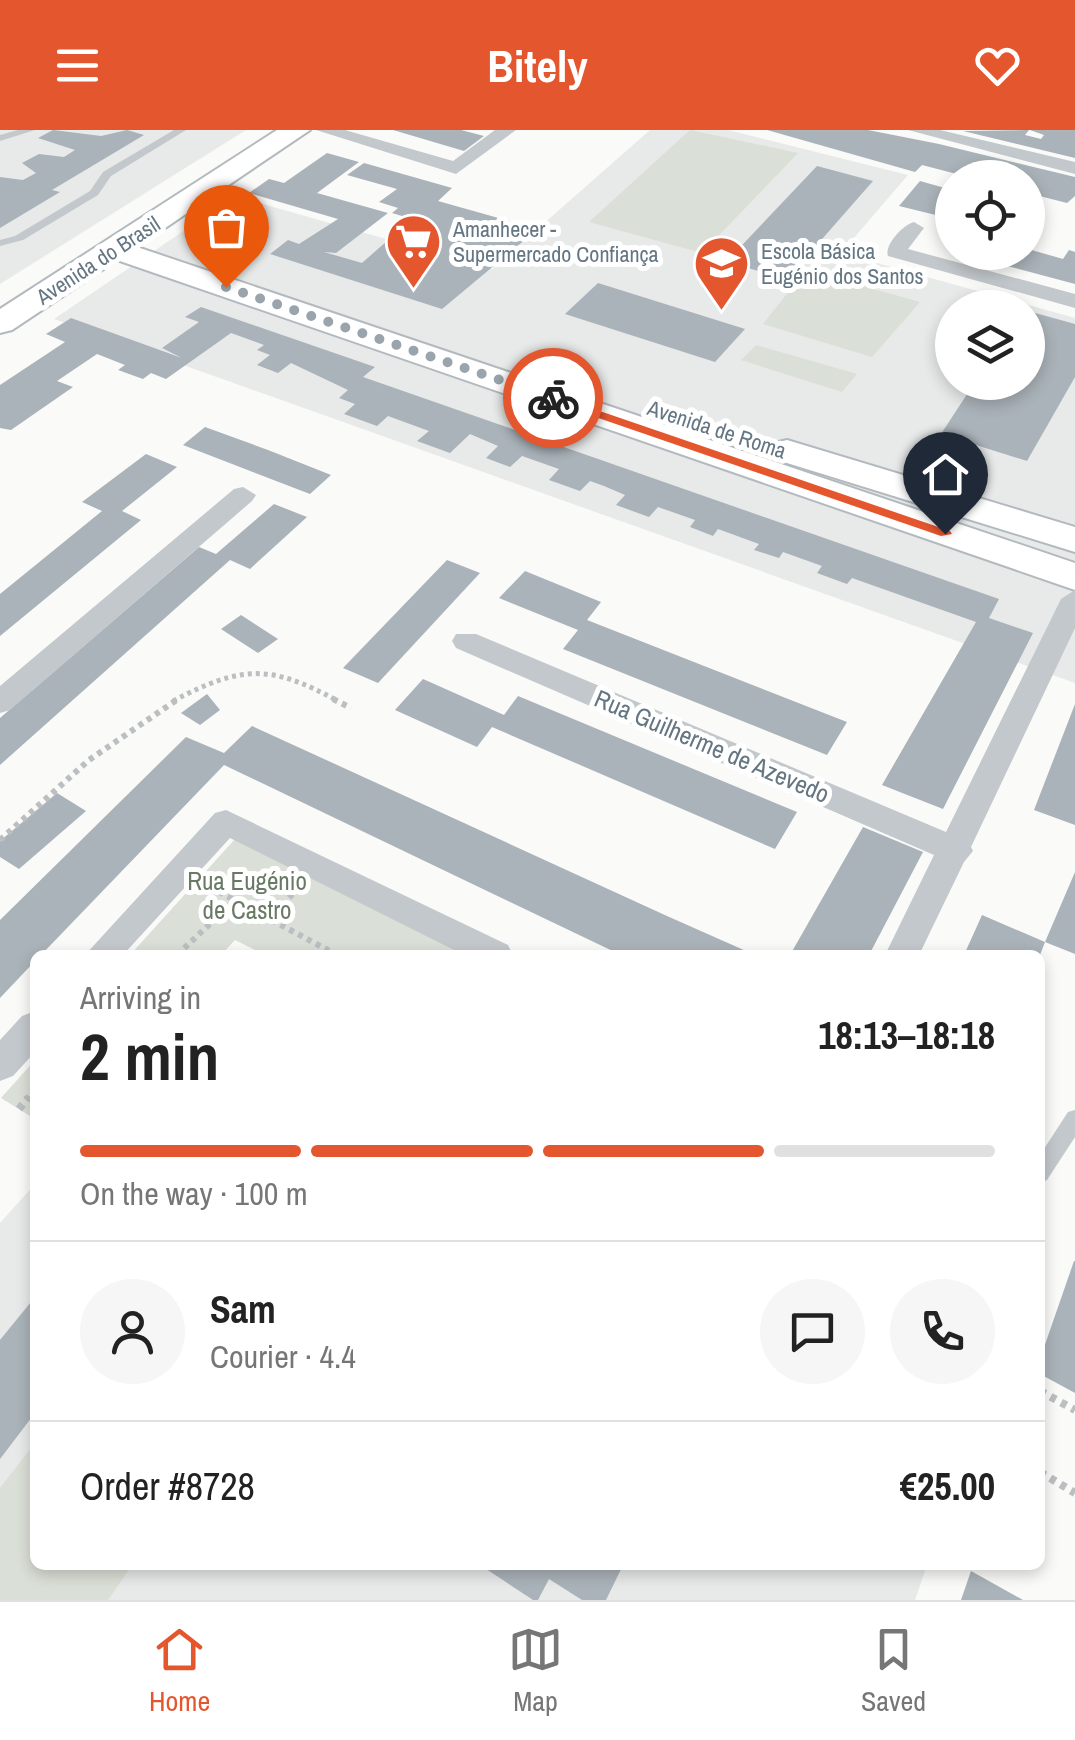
<!DOCTYPE html>
<html lang="en">
<head>
<meta charset="utf-8">
<style>
  :root { --surface:#fff; --page:#f6f6f6; --text:#222; --muted:#767676; --line:#e0e0e0; --accent:#e4572e }
  body { margin:0; font-family:"Archivo Narrow",sans-serif; background:var(--page); color:var(--text); height:100vh; display:flex; flex-direction:column; font-size:38px; white-space:nowrap }
  * { box-sizing:border-box; margin:0 }
  p { font-size:32px; color:var(--muted) }
  .icon { flex:none; width:55px; height:55px; fill:none; stroke:currentColor; stroke-width:2; stroke-linecap:round; stroke-linejoin:round }
  .map { position:relative; flex:1; overflow:hidden }
  .sheet { position:absolute; left:30px; top:820px; width:1015px; height:620px; display:flex; flex-direction:column; background:var(--surface); border-radius:15px; box-shadow:0 5px 15px #0003 }
  .sheet>* { flex:none }
  .tools { position:absolute; left:935px; top:30px; display:grid; gap:20px }
  .tools a { display:grid; place-items:center; width:110px; height:110px; border-radius:50%; background:var(--surface); box-shadow:0 5px 15px #0003; font-size:50px }
  .pin { position:absolute; display:grid; place-items:center; width:85px; height:85px; color:#fff; margin:-102px -42px; border-radius:50% 50% 50% 0; rotate:-45deg; box-shadow:0 0 10px #0007 }
  .pin .icon { rotate:45deg }
  .courier { position:absolute; display:grid; place-items:center; width:100px; height:100px; margin:-50px; border:8px solid #e4572e; border-radius:50%; background:#fff; color:#222; box-shadow:0 2px 12px #0007 }
  .overview em { font-style:normal; font-weight:700 }
  .overview div { display:flex; flex-direction:column-reverse }
  .overview { display:flex; align-items:center; justify-content:space-between; height:170px; padding:0 50px }
  h1 { font-size:65px; font-weight:700; line-height:75px }
  .bar { display:grid; grid-template-columns:repeat(4,1fr); gap:15px 10px; align-content:center; height:120px; padding:0 50px }
  .bar i { height:12px; border-radius:8px; background:var(--line) }
  .bar .selected { background:var(--accent) }
  .bar p { grid-column:span 4 }
  .line { display:flex; align-items:center; gap:25px; padding:0 50px; border-top:2px solid var(--line) }
  .line div { flex:1 }
  .round { display:grid; place-items:center; flex:none; width:105px; height:105px; border-radius:52px; background:var(--page) }
  header { display:flex; justify-content:space-between; align-items:center; height:130px; padding:0 50px; background:var(--accent); color:#fff; font-size:45px; font-weight:700 }
  .tab-bar { display:flex; justify-content:space-around; align-items:center; height:140px; border-top:2px solid var(--line); background:var(--surface); font-size:28px; color:var(--muted) }
  .tab-bar a { display:grid; justify-items:center; gap:5px }
  .tab-bar .selected { color:var(--accent) }
  .map>svg:first-child { display:block }
</style>
</head>
<body>
<header><svg class="icon" aria-label="menu" viewBox="0 0 24 24"><path d="M4 6h16M4 12h16M4 18h16"/></svg>Bitely<svg class="icon" aria-label="heart" viewBox="0 0 24 24"><path d="M12 20l-8-8c-3-5 5-10 8-4 3-6 11-1 8 4z"/></svg></header>
<div class="map">
<svg width="1075" height="1470" viewBox="0 0 1075 1470">
  <rect width="100%" height="100%" fill="#fafaf8"/>
  <!-- built -->
  <g fill="#e8e9e9" fill-rule="evenodd">
    <polygon points="0,0 246,0 0,154"/>
    <path d="M650,0H728L908,45L841,123L1075,188V553L54,189L235,66L492,139ZM952,178H1028V252H952Z"/>
    <polygon points="35,1054 35,1435 927,1435 915,1470 0,1470 0,1093"/>
  </g>
  <!-- green -->
  <g fill="#dadfd7">
    <polygon points="690,0 798,23 702,123 589,92"/>
    <polygon points="806,140 920,172 872,227 763,194"/>
    <polygon points="756,215 857,244 842,262 741,230"/>
    <polygon points="235,709 472,825 265,825 235,810 221,825 130,825"/>
    <polygon points="35,930 35,989 1,968"/>
    <polygon points="35,1313 35,1435 132,1435 108,1470 0,1470 0,1358"/>
  </g>
  <!-- building -->
  <g fill="#aab3b9">
    <polygon points="53,0 101,6 127,0 144,5 52,60 60,62 0,98 0,47 23,50 36,43 22,33 39,24 64,27 75,20 38,8"/>
    <polygon points="393,0 461,0 484,6 464,21"/>
    <polygon points="767,0 868,0 939,14 1075,47 1075,66 1067,73 1028,63 1028,48 972,48 922,35 915,42"/>
    <polygon points="1029,0 1025,5 1041,9 1044,5 1030,0 1075,0 1075,28 963,1"/>
    <polygon points="327,23 359,32 317,63 388,83 336,123 324,122 362,133 412,89 392,83 398,78 379,72 397,59 347,45 364,33 452,58 438,71 538,99 442,179 270,124 288,110 299,114 338,89 249,63 269,49 284,53"/>
    <polygon points="817,36 873,51 787,149 726,132"/>
    <polygon points="920,51 952,60 952,89 899,76"/>
    <polygon points="1028,119 1063,129 1069,120 1075,122 1075,154 962,124"/>
    <polygon points="598,153 745,199 715,232 565,184"/>
    <polygon points="201,177 375,237 363,247 999,469 989,488 1033,503 943,679 882,655 976,492 852,448 847,454 817,443 822,436 783,422 779,428 754,420 759,414 718,399 713,406 690,397 695,390 658,377 649,387 616,375 625,365 604,356 590,351 580,361 549,350 559,339 522,326 510,337 486,328 498,316 470,304 450,323 417,311 429,301 388,286 377,296 344,284 355,274 339,268 348,260 291,233 278,243 257,235 270,225 257,220 264,215 231,203 166,249 151,243 143,249 118,240 125,235 97,224 57,251 73,257 11,300 0,298 0,255 65,212 46,204 71,188 182,228 162,218 199,192 185,187"/>
    <polygon points="1028,181 1075,194 1075,247 1027,331 941,304 975,252 1028,252"/>
    <polygon points="205,297 268,320 331,345 310,364 183,315"/>
    <polygon points="146,324 177,337 122,381 141,390 0,506 0,464 102,381 82,372"/>
    <polygon points="274,374 307,387 250,439 230,430 0,635 0,588 199,417 216,424"/>
    <polygon points="447,430 480,443 378,553 343,538"/>
    <polygon points="525,441 601,472 587,490 847,592 827,625 563,519 578,500 499,468"/>
    <polygon points="241,485 278,509 258,523 221,499"/>
    <polygon points="423,549 504,585 518,566 797,682 775,719 492,597 477,617 395,580"/>
    <polygon points="207,564 220,580 200,595 181,583"/>
    <polygon points="1075,574 1075,695 1034,680"/>
    <polygon points="252,596 667,786 755,825 621,825 224,635 41,825 35,825 35,831 0,868 0,790 186,607 224,623"/>
    <polygon points="57,663 86,681 19,739 0,727 0,711"/>
    <polygon points="863,697 923,722 869,825 790,825"/>
    <polygon points="1075,742 1075,824 1045,812 1040,825 964,825 982,785 1045,812"/>
    <polygon points="1074,1131 1075,1131 1075,1263 1040,1244 1040,1229"/>
    <polygon points="35,1167 35,1283 0,1329 0,1210"/>
    <polygon points="480,1435 623,1435 606,1470 582,1470 549,1449 538,1470 533,1470"/>
    <polygon points="971,1441 1023,1470 961,1470"/>
  </g>
  <g fill="none" stroke-linecap="round" stroke-linejoin="round">
    <defs>
      <g id="secondary">
        <polygon points="277,0 310,0 137,117 1075,433 1075,460 117,130 12,200 0,203 0,179"/>
        <polygon points="787,310 1075,397 1075,422 774,329 769,321 774,313"/>
      </g>
    </defs>
    <!-- secondary casing -->
    <use href="#secondary" stroke="#b3babf" stroke-width="4"/>
    <!-- path-far2 -->
    <path stroke="#bbbfc2" stroke-width="5" stroke-dasharray="4 4" stroke-linecap="butt" d="M173,571C242,535 270,534 338,571"/>
    <!-- path-far1 -->
    <g stroke="#bbbfc2" stroke-width="6" stroke-dasharray="5 5" stroke-linecap="butt">
      <polyline points="333,569 351,578"/>
      <polyline points="0,710 89,630 178,569"/>
      <polyline points="210,757 337,825"/>
      <polyline points="269,790 295,761"/>
      <polyline points="177,825 234,771"/>
      <polyline points="26,970 35,959"/>
    </g>
    <!-- path -->
    <g stroke="#bbbfc2" stroke-width="8" stroke-dasharray="6 6" stroke-linecap="butt">
      <polyline points="19,979 28,968"/>
      <polyline points="1040,1261 1075,1280"/>
      <polyline points="1040,1342 1075,1363"/>
    </g>
    <!-- lane -->
    <g fill="#c3c8cc" fill-rule="evenodd">
      <polygon points="18,0 35,0 0,11 0,5"/>
      <polygon points="174,0 186,0 111,46 98,65 23,110 0,116 0,110 15,106 90,61 103,42"/>
      <polygon points="1075,980 1075,1007 1047,1050 1040,1053 1040,1025 1068,982"/>
    </g>
    <!-- street -->
    <g fill="#c3c8cc" fill-rule="evenodd">
      <polygon points="316,0 345,0 453,31 495,0 516,0 456,44"/>
      <polygon points="908,0 940,0 1075,32 1075,44"/>
      <path d="M914,92L924,98L908,119L1075,164V178L888,126C884,116 902,95 914,92Z"/>
      <polygon points="243,357 256,365 252,371 10,580 0,583 0,556 234,359"/>
      <polygon points="1075,460 1075,498 971,717 973,721 964,732 919,825 885,825 934,725 456,518 452,511 456,504 476,504 946,702 1061,469"/>
      <polygon points="226,680 508,815 513,825 464,825 230,708 123,825 85,825 215,683"/>
      <polygon points="35,881 35,922 13,946 0,951 0,910 22,886"/>
    </g>
    <!-- secondary -->
    <use href="#secondary" fill="#fff" fill-rule="evenodd"/>
  </g>
  <!-- route -->
  <polygon fill="#e4572e" points="553,265 950,401 952,404 941,406 549,271"/>
  <g fill="none" stroke-linecap="round" stroke-linejoin="round">
    <!-- done -->
    <polyline stroke="#99a4ac" stroke-width="10" stroke-dasharray="0 18" points="226,157 553,268"/>
  </g>
  <!-- icons -->
  <defs>
    <symbol id="supermarket-pin" viewBox="-11 -11 22 30"><path d="M0 17L-7.5 6A9.5 9.5 0 1 1 7.5 6Z" fill="#e4572e" stroke="#fff"/><path d="M-6-5.5h2.5l.6 2H6L4.5 2H-2.5L-4.4-4H-6ZM-1.5 3.2a1.3 1.3 0 1 0 .1 0ZM3 3.2a1.3 1.3 0 1 0 .1 0Z" fill="#fff"/></symbol>
    <symbol id="school-pin" viewBox="-11 -11 22 30"><path d="M0 17L-7.5 6A9.5 9.5 0 1 1 7.5 6Z" fill="#e4572e" stroke="#fff"/><path d="M0-5L7-2L0 1L-7-2ZM-4 1L0 2.5L4 1V4Q0 6-4 4Z" fill="#fff"/></symbol>
  </defs>
  <g fill-rule="evenodd">
    <use href="#supermarket-pin" x="382" y="80" width="63" height="86"/>
    <use href="#school-pin" x="690" y="102" width="63" height="86"/>
  </g>
  <g text-anchor="middle" stroke-width="10" stroke-linejoin="round" paint-order="stroke">
    <!-- far-poi labels -->
    <g font-size="22" fill="#657683" stroke="#fff" text-anchor="start">
      <text x="453" y="107">Amanhecer -<tspan x="453" dy="25">Supermercado Confiança</tspan></text>
      <text x="761" y="129">Escola Básica<tspan x="761" dy="25">Eugénio dos Santos</tspan></text>
    </g>
    <!-- far-street labels -->
    <g font-size="22" fill="#657683" stroke="#fff">
      <text transform="translate(98 130) rotate(-33)" y="8">Avenida do Brasil</text>
      <text transform="translate(717 299) rotate(18)" y="8">Avenida de Roma</text>
    </g>
    <!-- street labels -->
    <g font-size="25" fill="#657683" stroke="#fff">
      <text transform="translate(712 616) rotate(23)" y="9">Rua Guilherme de Azevedo</text>
    </g>
    <!-- park labels -->
    <g font-size="25" fill="#687a64" stroke="#fff">
      <text x="247" y="760">Rua Eugénio<tspan x="247" dy="29">de Castro</tspan></text>
    </g>
  </g>
</svg>
<div class="tools">
<a><svg class="icon" aria-label="locate" viewBox="0 0 24 24"><circle cx="12" cy="12" r="6"/><path d="M12 2v4M12 18v4M2 12h4M18 12h4"/></svg></a>
<a><svg class="icon" aria-label="layers" viewBox="0 0 24 24"><path d="M12 4l9 5-9 5-9-5zM3 14l9 5 9-5"/></svg></a>
</div>
<div class="pin" style="left:226px;top:157px;background:#ea580c"><svg class="icon" aria-label="bag" viewBox="0 0 24 24"><path d="M5 8h14l-1 12H6zM9 8a3 3 0 0 1 6 0"/></svg></div>
<div class="pin" style="left:945px;top:404px;background:#1f2937"><svg class="icon" aria-label="home" viewBox="0 0 24 24"><path d="M3 11l9-7 9 7M6 9v11h12V9"/></svg></div>
<div class="courier" style="left:553px;top:268px"><svg class="icon" aria-label="bike" viewBox="0 0 24 24"><circle cx="6" cy="16" r="4"/><circle cx="18" cy="16" r="4"/><path d="M6 16l4-8h5l3 8M10 8l3 8H6M13 5h3"/></svg></div>
<section class="sheet">
<div class="overview"><div><h1>2 min</h1><p>Arriving in</p></div><em>18:13–18:18</em></div>
<div class="bar"><i class="selected"></i><i class="selected"></i><i class="selected"></i><i></i><p>On the way · 100 m</p></div>
<div class="line" style="height:180px"><a class="round"><svg class="icon" aria-label="person" viewBox="0 0 24 24"><circle cx="12" cy="8" r="4"/><path d="M4 21q1-7 8-7t8 7"/></svg></a><div><b>Sam</b><p>Courier · 4.4</p></div><a class="round"><svg class="icon" aria-label="chat" viewBox="0 0 24 24"><path d="M4 5h16v11H9l-5 4z"/></svg></a><a class="round"><svg class="icon" aria-label="phone" viewBox="0 0 24 24"><path d="M5 4h4l2 5-3 2q2 4 5 5l2-3 5 2v4C11 20 4 13 5 4z"/></svg></a></div>
<div class="line" style="height:130px"><div>Order #8728</div><b>€25.00</b></div>
</section>
</div>
<nav class="tab-bar">
<a class="selected"><svg class="icon" aria-label="home" viewBox="0 0 24 24"><path d="M3 11l9-7 9 7M6 9v11h12V9"/></svg>Home</a>
<a><svg class="icon" aria-label="map" viewBox="0 0 24 24"><path d="M3 6l6-2 6 2 6-2v14l-6 2-6-2-6 2zM9 4v14M15 6v14"/></svg>Map</a>
<a><svg class="icon" aria-label="saved" viewBox="0 0 24 24"><path d="M7 4h10v16l-5-4-5 4z"/></svg>Saved</a>
</nav>
</body>
</html>
